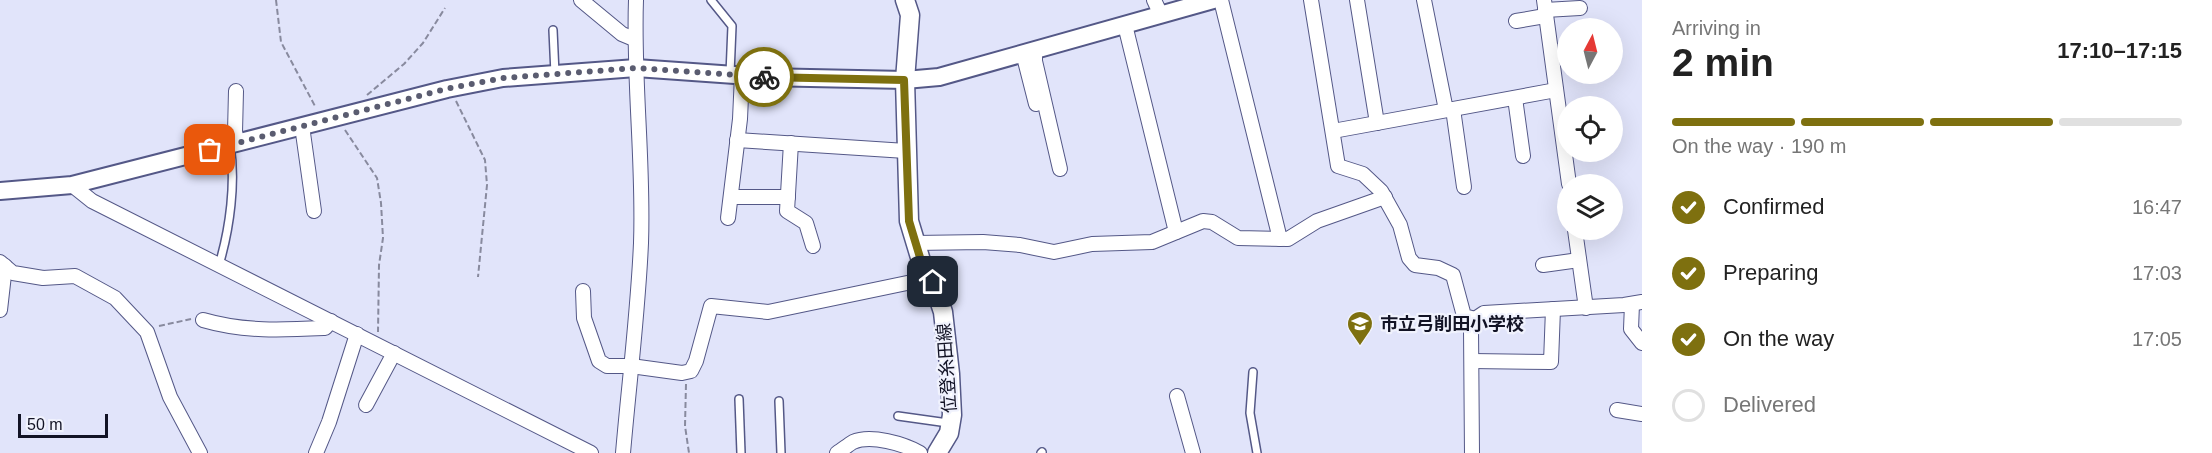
<!DOCTYPE html>
<html lang="en">
<head>
<meta charset="utf-8">
<style>
  :root { --surface:#fff; --page:#f2f2f2; --text:#222; --muted:#767676; --line:#e0e0e0; --accent:#7e700f }
  body { margin:0; font-family:Arial,"Noto Sans JP",sans-serif; background:var(--page); color:var(--text); height:100vh; display:flex; flex-direction:column; font-size:22px; white-space:nowrap }
  * { box-sizing:border-box; margin:0 }
  p { font-size:20px; color:var(--muted) }
  .icon { flex:none; width:33px; height:33px; fill:none; stroke:currentColor; stroke-width:2; stroke-linecap:round; stroke-linejoin:round }
  .map { position:relative; flex:1; overflow:hidden }
  .details { display:flex; flex-direction:column; background:var(--surface); width:570px }
  .details>* { flex:none }
  .needle { width:39px; rotate:7deg }
  .fabs { position:absolute; left:1557px; top:18px; display:grid; gap:12px }
  .fabs a { display:grid; place-items:center; width:66px; height:66px; border-radius:50%; background:var(--surface); box-shadow:0 6px 24px #0002; font-size:30px }
  .scale { position:absolute; left:18px; bottom:15px; width:90px; box-sizing:border-box; padding-left:6px; border:3px solid #121325; border-top:0; font-size:16px; line-height:21px; white-space:nowrap; color:#121325; -webkit-text-stroke:4px #f0f2fd; paint-order:stroke }
  .pin { position:absolute; display:grid; place-items:center; width:51px; height:51px; color:#fff; margin:-26px; border-radius:12px; box-shadow:0 3px 9px #0006 }
  .courier { position:absolute; display:grid; place-items:center; width:60px; height:60px; margin:-30px; border:4px solid #7e700f; border-radius:50%; background:#fff; color:#222; box-shadow:0 2px 8px #0007 }
  .headline em { font-style:normal; font-weight:700 }
  .headline div { display:flex; flex-direction:column-reverse }
  .headline { display:flex; align-items:center; justify-content:space-between; height:102px; padding:0 30px }
  h1 { font-size:39px; font-weight:700; line-height:45px }
  .bar { display:grid; grid-template-columns:repeat(4,1fr); gap:9px 6px; align-content:center; height:72px; padding:0 30px }
  .bar i { height:8px; border-radius:4px; background:var(--line) }
  .bar .on { background:var(--accent) }
  .bar p { grid-column:span 4 }
  ol { padding:0 30px; list-style:none }
  li { display:flex; align-items:center; gap:18px; height:66px }
  li p { margin-inline-start:auto }
  li .icon { padding:6px; border-radius:50%; background:var(--accent); color:#fff; stroke-width:4 }
  li:last-child { color:var(--muted) }
  li i { width:33px; height:33px; border:3px solid var(--line); border-radius:50% }
  main { display:flex; flex:1; min-height:0 }
  .map>svg:first-child { display:block }
</style>
</head>
<body>
<main>
<div class="map">
<svg width="1642" height="453" viewBox="0 0 1642 453">
  <rect width="100%" height="100%" fill="#e1e4fa"/>
  <g fill="none" stroke-linecap="round" stroke-linejoin="round">
    <defs>
      <g id="service">
        <polyline points="711,0 732,26 730,74"/>
        <polyline points="553,30 555,74"/>
        <path d="M219,265C230,228 236,182 230,145"/>
        <polyline points="1253,372 1250,413 1257,453"/>
        <polyline points="739,399 741,453"/>
        <polyline points="779,401 781,453"/>
        <polyline points="898,416 948,423"/>
        <polyline points="1041,453 1042,452"/>
      </g>
      <g id="minor">
        <polyline points="581,0 622,34 634,39"/>
        <polyline points="1154,0 1161,15"/>
        <polyline points="1221,0 1280,239"/>
        <polyline points="1311,0 1338,166 1363,174 1381,191 1400,225 1409,258 1415,265 1438,268 1453,275 1464,316 1475,319"/>
        <polyline points="1357,0 1377,123"/>
        <polyline points="1424,0 1446,110"/>
        <polyline points="1544,0 1569,184"/>
        <polyline points="1545,10 1580,8"/>
        <polyline points="1516,21 1545,16"/>
        <polyline points="1125,25 1176,232"/>
        <polyline points="1035,50 1035,61 1060,169"/>
        <polyline points="1023,53 1036,104"/>
        <polyline points="236,91 235,132 238,143"/>
        <polyline points="1515,98 1523,156"/>
        <polyline points="1453,109 1464,187"/>
        <polyline points="302,126 314,211"/>
        <polyline points="1333,131 1556,90"/>
        <polyline points="737,140 906,151"/>
        <polyline points="791,143 787,211 806,223 813,246"/>
        <polyline points="72,185 92,201 591,453"/>
        <polyline points="731,197 788,197"/>
        <polyline points="728,218 740,119 742,75"/>
        <polyline points="1575,230 1586,308"/>
        <polyline points="915,243 983,242 1020,245 1054,252 1092,244 1152,242 1203,221 1212,222 1238,238 1288,239 1317,221 1385,197"/>
        <polyline points="0,262 13,273 43,278 75,276 115,298 147,332 170,397 200,453"/>
        <polyline points="1543,265 1579,260"/>
        <polyline points="583,291 584,318 599,361 607,366 631,366 682,373 691,371 696,361 711,306 768,312 931,278"/>
        <polyline points="1632,304 1631,329 1642,343"/>
        <polyline points="0,310 5,266"/>
        <path d="M203,320C244,332 283,330 325,328L331,321"/>
        <polyline points="1472,361 1551,362 1553,309"/>
        <polyline points="1177,396 1193,453"/>
        <polyline points="366,405 394,353"/>
        <polyline points="1617,410 1642,414"/>
        <polyline points="316,453 329,422 357,334"/>
        <path d="M623,453C629,383 638,313 641,243C644,162 633,81 636,0"/>
        <path d="M837,453C842,450 848,445 853,442C871,434 904,444 920,453"/>
        <polyline points="1472,453 1471,329 1475,319 1484,313 1624,305 1642,302"/>
      </g>
      <polyline id="tertiary" points="0,191 72,185 447,89 503,78 636,68 763,77 905,80 939,77 1213,0"/>
      <polyline id="secondary" points="905,0 910,15 905,80 909,221 922,264 933,282 943,312 950,374 952,415 949,433 937,453"/>
    </defs>
    <!-- service casing -->
    <use href="#service" stroke="#545887" stroke-width="10"/>
    <!-- minor casing -->
    <use href="#minor" stroke="#545887" stroke-width="16"/>
    <!-- tertiary casing -->
    <use href="#tertiary" stroke="#545887" stroke-width="20"/>
    <!-- secondary casing -->
    <use href="#secondary" stroke="#545887" stroke-width="21"/>
    <!-- path -->
    <g stroke="#888a9e" stroke-width="2" stroke-dasharray="6 3" stroke-linecap="butt">
      <polyline points="276,0 281,42 316,108"/>
      <polyline points="367,95 404,64 423,43 445,8"/>
      <polyline points="456,101 485,160 487,185 478,277"/>
      <polyline points="345,130 377,178 381,203 383,238 379,265 378,332"/>
      <polyline points="159,326 191,319"/>
      <polyline points="686,384 685,426 689,453"/>
    </g>
    <!-- service -->
    <use href="#service" stroke="#fff" stroke-width="7"/>
    <!-- minor -->
    <use href="#minor" stroke="#fff" stroke-width="14"/>
    <!-- tertiary -->
    <use href="#tertiary" stroke="#fff" stroke-width="16"/>
    <!-- secondary -->
    <use href="#secondary" stroke="#fff" stroke-width="18"/>
  </g>
  <g fill="none" stroke-linecap="round" stroke-linejoin="round">
    <!-- done -->
    <polyline stroke="#5a5c70" stroke-width="6" stroke-dasharray="0 10.8" points="210,150 450,88 503,78 636,68 764,77"/>
    <!-- route -->
    <polyline stroke="#7e700f" stroke-width="8" points="764,77 904,80 909,221 922,264 933,282"/>
  </g>
  <!-- icons -->
  <defs>
    <symbol id="school-pin" viewBox="-11 -11 22 30"><path d="M0 17L-7.5 6A9.5 9.5 0 1 1 7.5 6Z" fill="#7e700f" stroke="#f0f2fd"/><path d="M0-5L7-2L0 1L-7-2ZM-4 1L0 2.5L4 1V4Q0 6-4 4Z" fill="#fff"/></symbol>
  </defs>
  <g fill-rule="evenodd">
    <use href="#school-pin" x="1345" y="309" width="30" height="40"/>
  </g>
  <g text-anchor="middle" stroke-width="4.5" stroke-linejoin="round" paint-order="stroke">
    <!-- poi labels -->
    <g font-size="18" font-weight="bold" fill="#121325" stroke="#f0f2fd" text-anchor="start">
      <text x="1380" y="330">市立弓削田小学校</text>
    </g>
    <!-- street labels -->
    <g font-size="18" fill="#121325" stroke="#f0f2fd">
      <text transform="translate(947 368) rotate(-94)" y="6">位登糸田線</text>
    </g>
  </g>
</svg>
<div class="fabs">
<a><svg class="needle" viewBox="-14 -14 28 28"><path d="M0-13l5 13h-10z" fill="#e53935"/><path d="M0 13l5-13h-10z" fill="#767676"/></svg></a>
<a><svg class="icon" aria-label="locate" viewBox="0 0 24 24"><circle cx="12" cy="12" r="6"/><path d="M12 2v4M12 18v4M2 12h4M18 12h4"/></svg></a>
<a><svg class="icon" aria-label="layers" viewBox="0 0 24 24"><path d="M12 4l9 5-9 5-9-5zM3 14l9 5 9-5"/></svg></a>
</div>
<div class="scale">50 m</div>
<div class="pin" style="left:210px;top:150px;background:#ea580c"><svg class="icon" aria-label="bag" viewBox="0 0 24 24"><path d="M5 8h14l-1 12H6zM9 8a3 3 0 0 1 6 0"/></svg></div>
<div class="pin" style="left:933px;top:282px;background:#1f2937"><svg class="icon" aria-label="home" viewBox="0 0 24 24"><path d="M3 11l9-7 9 7M6 9v11h12V9"/></svg></div>
<div class="courier" style="left:764px;top:77px"><svg class="icon" aria-label="bike" viewBox="0 0 24 24"><circle cx="6" cy="16" r="4"/><circle cx="18" cy="16" r="4"/><path d="M6 16l4-8h5l3 8M10 8l3 8H6M13 5h3"/></svg></div>
</div>
<section class="details">
<div class="headline"><div><h1>2 min</h1><p>Arriving in</p></div><em>17:10–17:15</em></div>
<div class="bar"><i class="on"></i><i class="on"></i><i class="on"></i><i></i><p>On the way · 190 m</p></div>
<ol>
<li><svg class="icon" aria-label="check" viewBox="0 0 24 24"><path d="M5 12l5 5 9-10"/></svg>Confirmed<p>16:47</p></li>
<li><svg class="icon" aria-label="check" viewBox="0 0 24 24"><path d="M5 12l5 5 9-10"/></svg>Preparing<p>17:03</p></li>
<li><svg class="icon" aria-label="check" viewBox="0 0 24 24"><path d="M5 12l5 5 9-10"/></svg>On the way<p>17:05</p></li>
<li><i></i>Delivered</li>
</ol>
</section>
</main>
</body>
</html>
